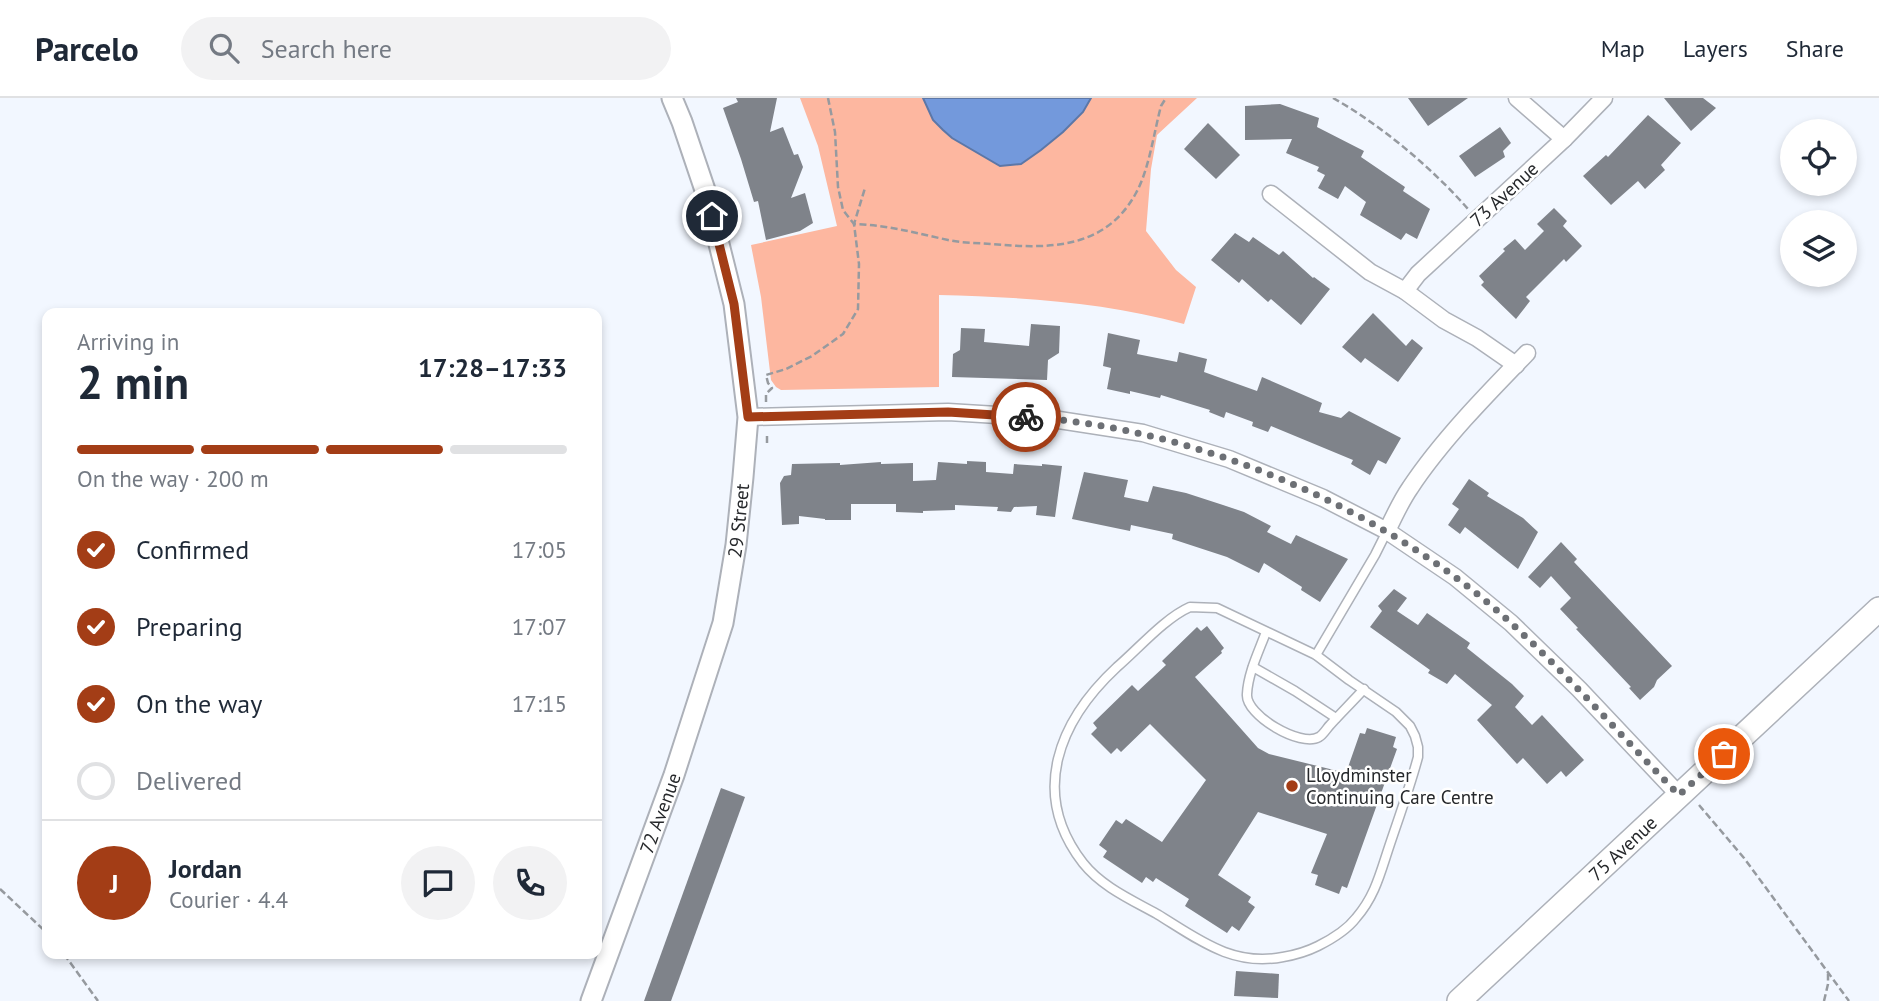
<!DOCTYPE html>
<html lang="en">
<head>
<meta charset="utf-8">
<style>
  :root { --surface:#fff; --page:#f2f2f3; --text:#1f2937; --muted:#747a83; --line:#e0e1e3; --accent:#a33d16 }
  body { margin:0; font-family:"PT Sans",sans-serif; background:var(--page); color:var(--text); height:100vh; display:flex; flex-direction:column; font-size:26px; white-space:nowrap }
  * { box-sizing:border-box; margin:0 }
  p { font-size:23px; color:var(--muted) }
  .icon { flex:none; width:38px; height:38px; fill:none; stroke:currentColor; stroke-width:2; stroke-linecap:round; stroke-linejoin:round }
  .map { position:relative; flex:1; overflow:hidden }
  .drawer { position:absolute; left:42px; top:210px; width:560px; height:651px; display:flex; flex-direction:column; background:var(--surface); border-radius:14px; box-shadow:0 4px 10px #0003 }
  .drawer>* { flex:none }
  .tools { position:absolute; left:1780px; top:21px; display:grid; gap:14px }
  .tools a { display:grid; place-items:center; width:77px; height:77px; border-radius:50%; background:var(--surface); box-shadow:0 4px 10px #0003; font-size:35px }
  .pin { position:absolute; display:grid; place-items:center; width:60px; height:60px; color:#fff; margin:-30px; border:4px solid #fff; border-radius:50%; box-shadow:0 2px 7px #0007 }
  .courier { position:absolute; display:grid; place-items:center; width:70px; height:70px; margin:-35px; border:5px solid #a33d16; border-radius:50%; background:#fff; color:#222; box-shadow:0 2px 9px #0007 }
  .summary em { font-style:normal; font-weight:600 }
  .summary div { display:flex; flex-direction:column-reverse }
  .summary { display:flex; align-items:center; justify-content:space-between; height:119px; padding:0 35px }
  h1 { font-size:46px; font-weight:600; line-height:52px }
  .bar { display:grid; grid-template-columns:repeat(4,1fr); gap:10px 7px; align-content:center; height:84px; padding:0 35px }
  .bar i { height:9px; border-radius:5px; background:var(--line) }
  .bar .selected { background:var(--accent) }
  .bar p { grid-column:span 4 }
  .line { display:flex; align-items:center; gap:18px; padding:0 35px; border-top:2px solid var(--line) }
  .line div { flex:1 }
  .round { display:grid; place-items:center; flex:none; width:74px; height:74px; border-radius:37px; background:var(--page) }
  ol { padding:0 35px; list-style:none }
  li { display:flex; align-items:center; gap:21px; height:77px }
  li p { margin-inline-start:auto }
  li .icon { padding:7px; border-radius:50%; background:var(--accent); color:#fff; stroke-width:4 }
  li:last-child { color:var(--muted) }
  li i { width:38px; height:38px; border:4px solid var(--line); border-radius:50% }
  header { display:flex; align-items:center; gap:42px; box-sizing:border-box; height:98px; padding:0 35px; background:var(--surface); border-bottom:2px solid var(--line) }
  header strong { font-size:33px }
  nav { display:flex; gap:38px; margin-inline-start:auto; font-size:24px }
  .search { width:490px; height:63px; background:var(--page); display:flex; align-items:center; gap:18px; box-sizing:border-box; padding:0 24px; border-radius:38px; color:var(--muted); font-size:26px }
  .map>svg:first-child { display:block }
</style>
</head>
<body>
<header>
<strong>Parcelo</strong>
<div class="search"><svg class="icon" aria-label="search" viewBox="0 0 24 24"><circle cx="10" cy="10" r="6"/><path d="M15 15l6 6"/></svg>Search here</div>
<nav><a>Map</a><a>Layers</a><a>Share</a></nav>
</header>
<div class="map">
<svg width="1879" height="903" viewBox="0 0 1879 903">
  <rect width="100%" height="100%" fill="#f2f7ff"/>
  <!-- green -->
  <path fill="#fdb7a0" d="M800,0H1197L1157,37L1151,71L1146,133L1176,172L1196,189L1184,226C1105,204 1021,199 939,197V289L781,292L776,289L771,282L761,199L751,147L837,128L818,48Z"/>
  <!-- water -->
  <polygon fill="#7399dc" stroke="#5c77a7" stroke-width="2" points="923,0 1091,0 1083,14 1063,34 1041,52 1021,66 1000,68 952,40 943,32 933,22"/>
  <!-- building -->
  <g fill="#7f838a">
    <polygon points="736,0 777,0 770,34 783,29 794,57 798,56 803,69 791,100 805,95 813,125 800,133 766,142 758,103 754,104 741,61 723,10 738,4"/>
    <polygon points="1408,0 1468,0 1428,28"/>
    <polygon points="1664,0 1703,0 1716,10 1691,33"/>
    <polygon points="1280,6 1319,20 1317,29 1364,53 1361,59 1405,89 1403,93 1430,111 1417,141 1406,135 1401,142 1360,117 1366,104 1345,88 1338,101 1318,90 1325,77 1317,73 1319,69 1286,55 1292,41 1245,42 1245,8"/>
    <polygon points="1648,17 1681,45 1661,67 1665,72 1645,91 1638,83 1611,107 1583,78 1606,57 1608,59"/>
    <polygon points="1208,25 1240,57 1216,81 1184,51"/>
    <polygon points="1500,29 1511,45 1503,53 1505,59 1475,79 1459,58"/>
    <polygon points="1554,110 1567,123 1563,128 1582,148 1566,164 1564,161 1526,199 1530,203 1516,221 1481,187 1484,184 1479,178 1505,153 1503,151 1515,141 1525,152 1544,133 1537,126"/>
    <polygon points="1235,135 1249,144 1253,139 1279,157 1283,153 1313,180 1314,179 1330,191 1301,227 1271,201 1268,204 1242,181 1239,185 1211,162"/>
    <polygon points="1373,215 1406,248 1412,241 1423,250 1398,284 1365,260 1361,265 1342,249"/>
    <polygon points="1031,226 1060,228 1059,255 1048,262 1047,282 952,279 953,256 960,252 961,230 985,231 984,244 1029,248"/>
    <polygon points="1108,235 1140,242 1137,256 1177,264 1179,254 1207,261 1204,274 1257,293 1262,279 1322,305 1319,314 1341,320 1349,313 1401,340 1386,366 1378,362 1370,377 1351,366 1353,362 1271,328 1268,334 1252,328 1253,324 1226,314 1224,320 1209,314 1210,312 1161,297 1160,300 1130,293 1130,296 1107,291 1111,270 1103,268"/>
    <polygon points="967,363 986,364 986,374 1013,376 1014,366 1042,368 1042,366 1062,368 1055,419 1036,417 1037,408 1014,409 1011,414 997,413 998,409 955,407 955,412 923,413 923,415 896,414 896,406 851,406 851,422 825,422 825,421 799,418 799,426 782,427 780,385 784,378 791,377 792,366 840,365 840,367 881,364 881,366 913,365 913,383 936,382 938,364 967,366"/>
    <polygon points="1084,374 1128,382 1124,399 1148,404 1153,388 1186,395 1223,407 1244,414 1271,428 1267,434 1291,446 1296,437 1348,461 1320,504 1301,492 1302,489 1264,465 1259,475 1227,459 1172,441 1173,436 1131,427 1130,433 1072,421"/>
    <polygon points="1469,381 1489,395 1487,398 1523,420 1538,434 1518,471 1465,429 1460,436 1448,427 1459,411 1452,406"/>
    <polygon points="1561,444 1577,461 1574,464 1672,568 1657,582 1654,589 1640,602 1629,590 1631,589 1576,531 1578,530 1560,511 1571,500 1551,478 1540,490 1528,479"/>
    <polygon points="1394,491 1407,500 1397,513 1418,527 1427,515 1470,545 1467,550 1512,586 1524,598 1515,609 1532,627 1542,617 1584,662 1566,679 1561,673 1547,686 1523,660 1517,666 1477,622 1492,607 1455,576 1447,586 1428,575 1430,572 1370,529 1382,513 1378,508"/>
    <polygon points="1207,528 1224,550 1221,553 1222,555 1195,579 1258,650 1269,656 1346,675 1360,635 1365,636 1367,630 1396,639 1393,649 1397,651 1347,790 1342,788 1339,796 1315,787 1318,777 1311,775 1327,736 1258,714 1218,777 1251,799 1248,804 1255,809 1239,833 1232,828 1227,835 1185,808 1189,801 1156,780 1153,784 1146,779 1142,785 1103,759 1107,753 1099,747 1116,722 1122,726 1126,721 1162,744 1206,682 1150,626 1121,654 1117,650 1111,656 1091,636 1097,630 1093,625 1132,587 1138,593 1166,567 1162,563 1197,529 1201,533"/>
    <polygon points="721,690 745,699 671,903 644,903"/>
    <polygon points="1236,873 1279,876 1278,900 1234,898"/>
  </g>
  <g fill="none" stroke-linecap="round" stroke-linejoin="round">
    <defs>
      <g id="service">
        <path d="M1190,509L1217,510L1316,557L1349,582L1396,614L1410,628L1415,638L1418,649V659C1410,689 1399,719 1389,749C1380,776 1375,798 1356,820C1346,833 1332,841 1318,848C1306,854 1295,857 1283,859C1232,869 1198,841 1157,816C1132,802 1102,789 1083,765C1029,695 1059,623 1117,569C1139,550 1165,520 1190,509Z"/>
        <path d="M1266,534C1259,553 1248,575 1247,596C1245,617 1301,650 1319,639C1323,637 1327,630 1330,627C1341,615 1353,603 1364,591"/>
        <polyline points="1316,557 1375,457 1387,433"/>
        <polyline points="1253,569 1295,593 1336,620"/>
      </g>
      <g id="minor">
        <polyline points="1517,0 1564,41"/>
        <polyline points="1271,96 1370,174 1405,193 1444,222 1477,240 1516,267"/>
        <polyline points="1405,193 1418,176 1564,41 1604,0"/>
        <polyline points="748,319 948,314 1046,320 1143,335 1229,361 1323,400 1387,433 1455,479 1511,525 1579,591 1679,697"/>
        <path d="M1387,433C1394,418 1401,403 1410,390C1441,343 1488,295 1527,255"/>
      </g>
      <g id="tertiary">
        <path id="s1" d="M591,903L674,677L723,525L736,447L743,379L748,319L734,206L707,98L682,24L672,0"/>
      </g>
      <g id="secondary">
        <path id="s2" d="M1459,903L1879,511"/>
      </g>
    </defs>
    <!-- service casing -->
    <use href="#service" stroke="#adb1b9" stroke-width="11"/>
    <!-- minor casing -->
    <use href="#minor" stroke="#adb1b9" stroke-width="19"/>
    <!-- tertiary casing -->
    <use href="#tertiary" stroke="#adb1b9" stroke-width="23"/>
    <!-- secondary casing -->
    <use href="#secondary" stroke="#adb1b9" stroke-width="26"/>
    <!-- path -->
    <g stroke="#969a9f" stroke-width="2.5" stroke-dasharray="7 3.5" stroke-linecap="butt">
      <path d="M828,0L835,34L838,89L843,112L854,126C887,127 916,135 948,142C962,145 977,145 991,146C1048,151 1105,152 1136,95C1149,72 1154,34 1161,8L1166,0"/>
      <path d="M1333,0C1381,27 1432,70 1468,111"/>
      <polyline points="766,304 766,296 772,290 768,285 766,277 786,271 812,258 843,236 858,211 859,166 854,126 865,90"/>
      <polyline points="767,345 767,335"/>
      <polyline points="1699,707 1744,760 1849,903"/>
      <polyline points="0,791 47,835"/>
      <polyline points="64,856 98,903"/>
      <polyline points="1824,903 1828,886 1828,874"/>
    </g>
    <!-- service -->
    <use href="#service" stroke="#fff" stroke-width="8"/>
    <!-- minor -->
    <use href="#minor" stroke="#fff" stroke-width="16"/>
    <!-- tertiary -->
    <use href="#tertiary" stroke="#fff" stroke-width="19"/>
    <!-- secondary -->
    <use href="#secondary" stroke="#fff" stroke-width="23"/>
  </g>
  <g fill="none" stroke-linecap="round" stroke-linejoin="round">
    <!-- done -->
    <path stroke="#6d7075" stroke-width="7" stroke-dasharray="0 12.6" d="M1026,319C1195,329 1388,411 1512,526C1571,580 1623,640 1679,697L1724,656"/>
    <!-- route -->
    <polyline stroke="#a33d16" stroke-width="9" points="712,118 734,206 748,319 948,314 1026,319"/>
  </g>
  <!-- markers -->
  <circle fill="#a33d16" stroke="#fff" stroke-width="2.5" cx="1292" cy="688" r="7"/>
  <g text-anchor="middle" stroke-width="5" stroke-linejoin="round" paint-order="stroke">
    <!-- street labels -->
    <g font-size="19" fill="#26282b" stroke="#fff">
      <text transform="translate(1504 96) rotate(-43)" y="7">73 Avenue</text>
      <text dy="7" stroke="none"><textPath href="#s1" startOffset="504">29 Street</textPath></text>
      <text dy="7" stroke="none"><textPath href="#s1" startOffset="200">72 Avenue</textPath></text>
      <text dy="7" stroke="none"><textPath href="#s2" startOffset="224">75 Avenue</textPath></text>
    </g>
    <!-- poi labels -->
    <g font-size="19" fill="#26282b" stroke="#fff" text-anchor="start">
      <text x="1306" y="684">Lloydminster<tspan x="1306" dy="22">Continuing Care Centre</tspan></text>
    </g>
  </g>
</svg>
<div class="tools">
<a><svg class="icon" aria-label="locate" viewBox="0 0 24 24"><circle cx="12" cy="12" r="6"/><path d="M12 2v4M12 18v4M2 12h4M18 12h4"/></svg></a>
<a><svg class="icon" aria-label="layers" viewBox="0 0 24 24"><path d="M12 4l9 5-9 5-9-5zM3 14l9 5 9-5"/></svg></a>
</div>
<div class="pin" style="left:1724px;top:656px;background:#ea580c"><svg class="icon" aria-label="bag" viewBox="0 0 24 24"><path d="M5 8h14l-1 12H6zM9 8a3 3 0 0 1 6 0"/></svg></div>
<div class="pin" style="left:712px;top:118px;background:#1f2937"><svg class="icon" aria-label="home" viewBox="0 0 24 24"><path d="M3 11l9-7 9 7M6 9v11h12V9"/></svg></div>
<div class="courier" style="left:1026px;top:319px"><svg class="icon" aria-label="bike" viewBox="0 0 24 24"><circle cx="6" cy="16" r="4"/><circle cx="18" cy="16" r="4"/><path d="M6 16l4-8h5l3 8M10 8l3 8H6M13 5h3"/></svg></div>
<section class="drawer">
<div class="summary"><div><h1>2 min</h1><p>Arriving in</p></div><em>17:28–17:33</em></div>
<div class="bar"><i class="selected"></i><i class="selected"></i><i class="selected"></i><i></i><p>On the way · 200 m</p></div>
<ol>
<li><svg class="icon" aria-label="check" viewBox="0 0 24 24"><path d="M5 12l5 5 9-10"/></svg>Confirmed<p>17:05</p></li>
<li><svg class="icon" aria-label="check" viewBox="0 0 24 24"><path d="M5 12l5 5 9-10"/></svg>Preparing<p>17:07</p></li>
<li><svg class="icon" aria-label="check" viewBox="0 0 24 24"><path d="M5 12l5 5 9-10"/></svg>On the way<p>17:15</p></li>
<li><i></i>Delivered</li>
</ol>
<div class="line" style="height:126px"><b class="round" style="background:var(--accent);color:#fff">J</b><div><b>Jordan</b><p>Courier · 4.4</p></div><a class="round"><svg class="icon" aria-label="chat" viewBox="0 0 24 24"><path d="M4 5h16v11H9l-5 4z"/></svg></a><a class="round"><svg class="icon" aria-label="phone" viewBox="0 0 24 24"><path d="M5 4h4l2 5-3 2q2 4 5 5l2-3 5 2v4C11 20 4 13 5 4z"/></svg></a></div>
</section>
</div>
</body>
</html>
